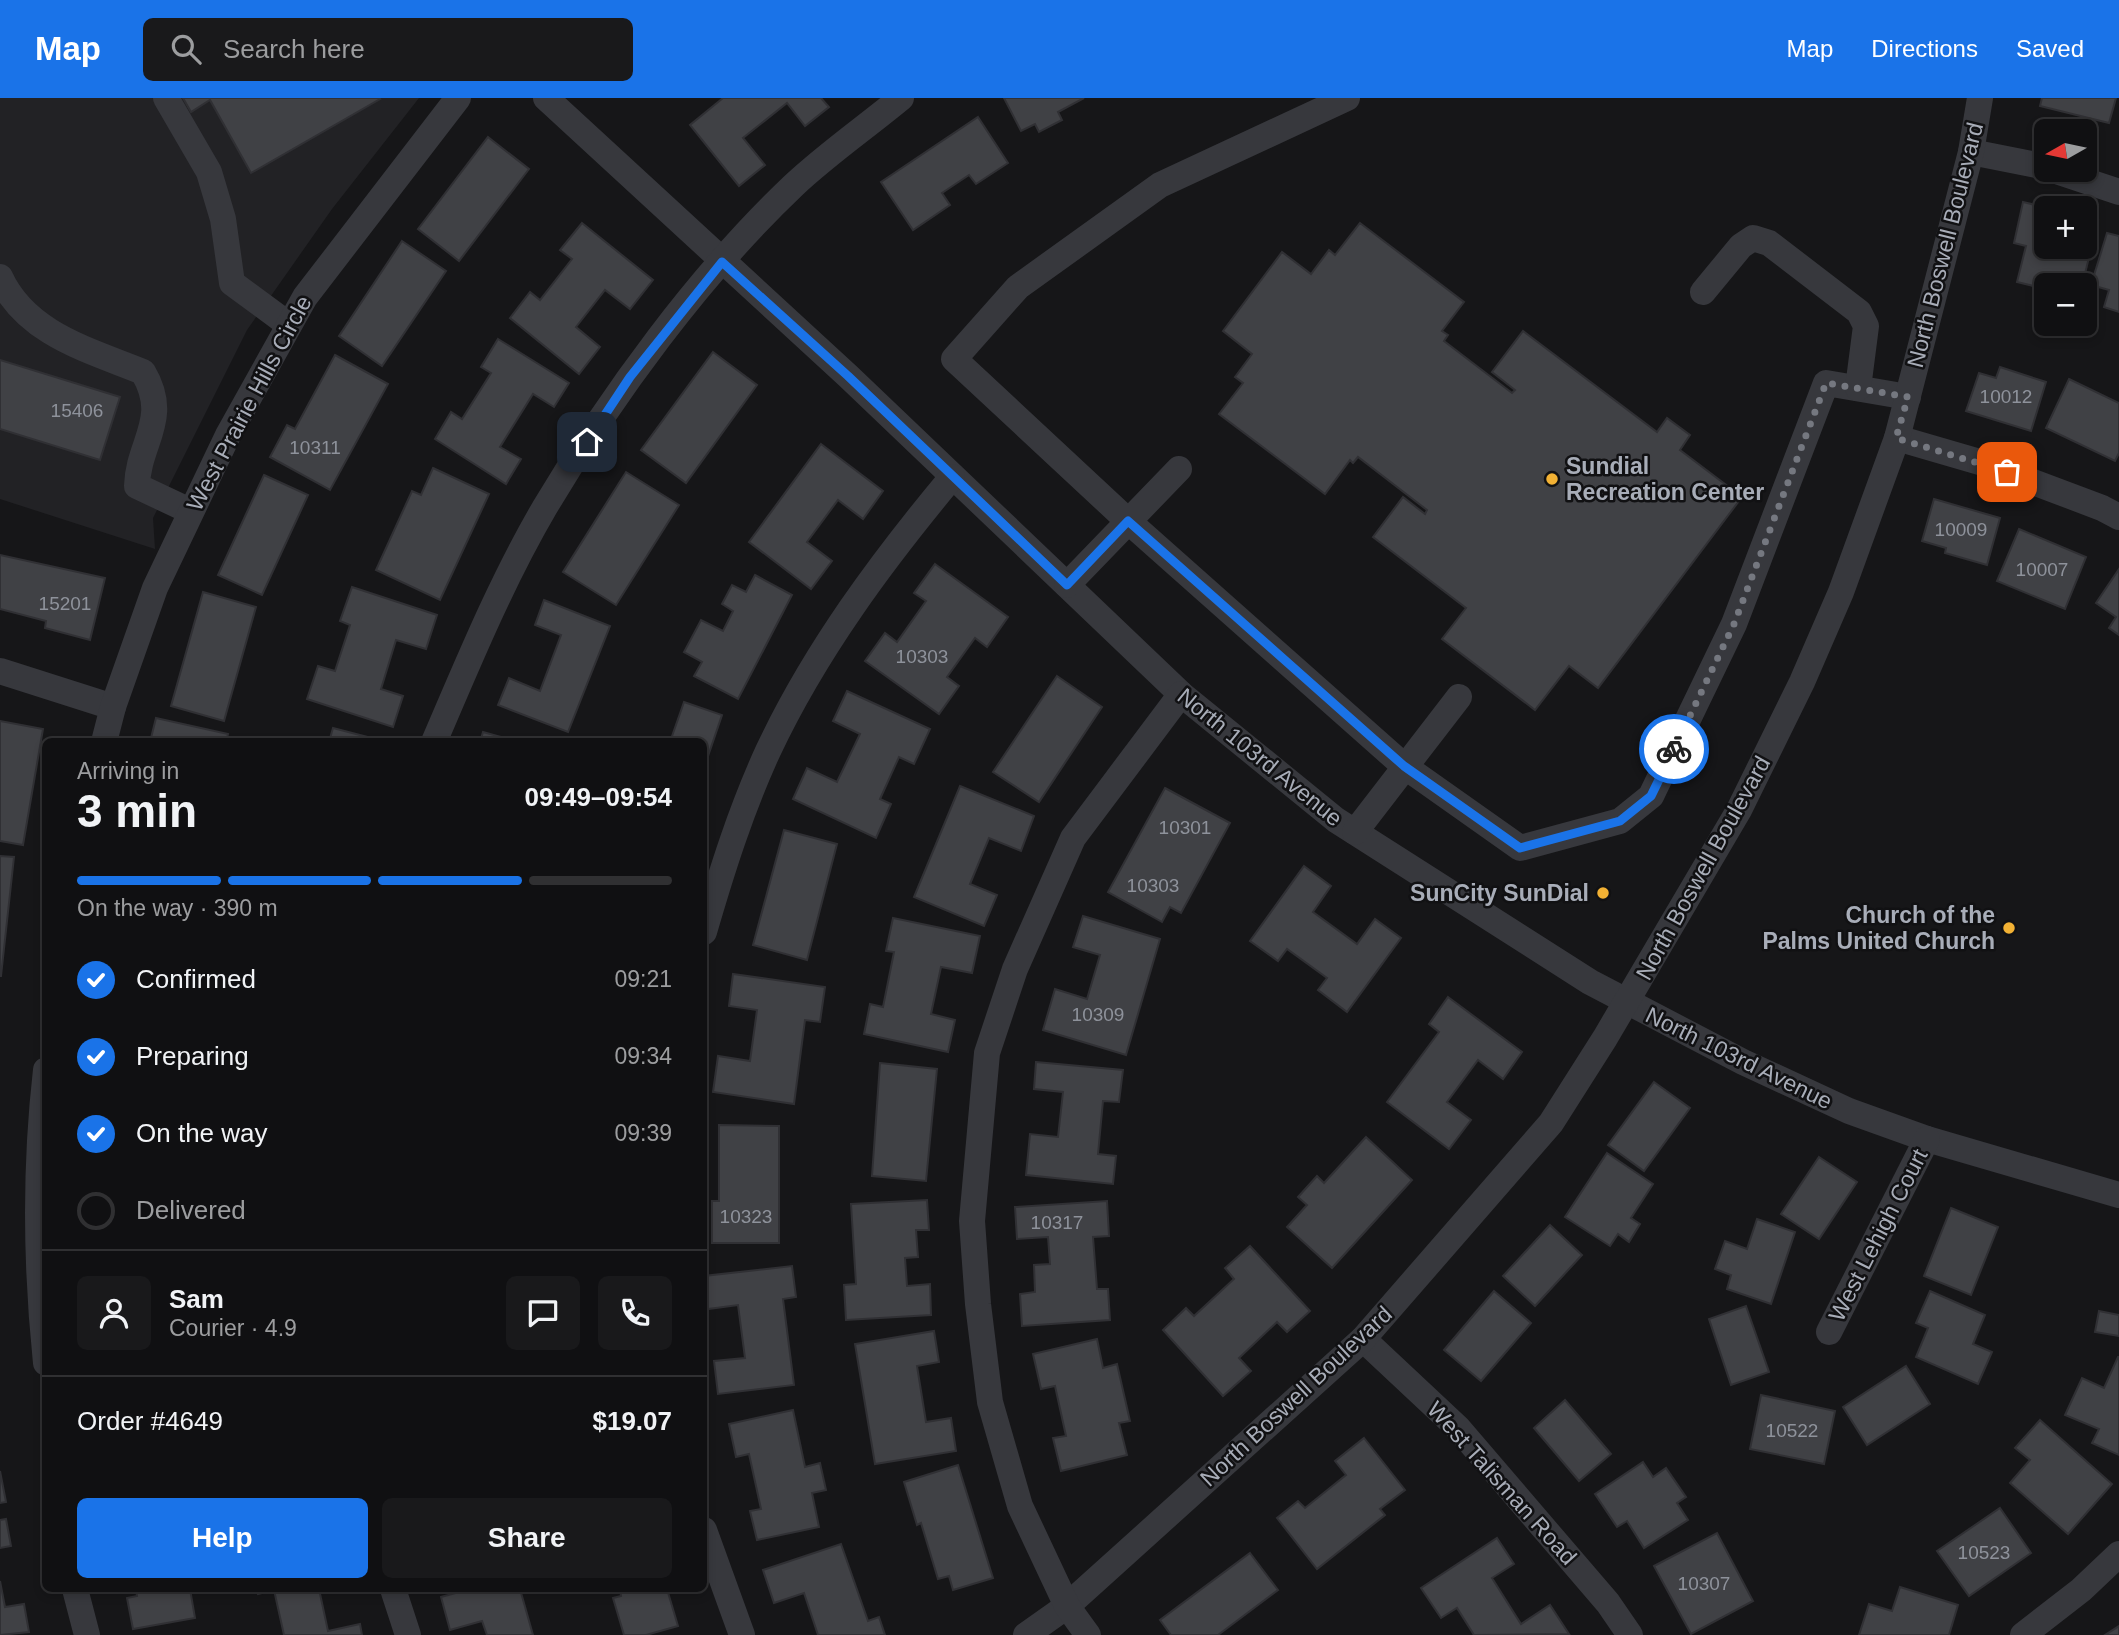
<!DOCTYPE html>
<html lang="en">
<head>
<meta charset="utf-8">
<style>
  :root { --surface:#101012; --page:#19191b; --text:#f1f3f6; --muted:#9c9d9f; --line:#303032; --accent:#1a73e8 }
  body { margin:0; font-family:Arial,sans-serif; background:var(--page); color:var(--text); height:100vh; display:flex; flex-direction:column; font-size:26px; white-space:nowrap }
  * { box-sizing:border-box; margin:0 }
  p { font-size:23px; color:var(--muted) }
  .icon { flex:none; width:38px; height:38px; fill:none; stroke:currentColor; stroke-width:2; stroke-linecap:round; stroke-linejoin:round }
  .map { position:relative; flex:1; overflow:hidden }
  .panel { position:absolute; left:42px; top:640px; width:665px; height:854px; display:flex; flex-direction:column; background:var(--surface); border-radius:10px; box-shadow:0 4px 10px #0003,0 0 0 2px var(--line) }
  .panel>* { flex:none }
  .needle { width:46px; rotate:261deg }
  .fabs { position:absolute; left:2034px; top:21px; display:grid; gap:14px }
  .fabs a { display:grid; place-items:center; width:63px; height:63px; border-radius:10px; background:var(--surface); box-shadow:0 4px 10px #0003,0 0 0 2px var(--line); font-size:35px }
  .pin { position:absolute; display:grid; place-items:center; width:60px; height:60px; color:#fff; margin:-30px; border-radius:14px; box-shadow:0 4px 10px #0006 }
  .courier { position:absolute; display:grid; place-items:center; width:70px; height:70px; margin:-35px; border:5px solid #1a73e8; border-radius:50%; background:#fff; color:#222; box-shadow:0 2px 9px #0007 }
  .summary em { font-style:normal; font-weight:700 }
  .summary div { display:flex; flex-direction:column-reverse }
  .summary { display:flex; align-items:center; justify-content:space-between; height:119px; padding:0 35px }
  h1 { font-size:46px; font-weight:700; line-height:52px }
  .bar { display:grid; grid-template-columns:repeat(4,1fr); gap:10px 7px; align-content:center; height:84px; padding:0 35px }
  .bar i { height:9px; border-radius:5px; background:var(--line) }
  .bar .active { background:var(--accent) }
  .bar p { grid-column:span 4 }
  .line { display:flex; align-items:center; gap:18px; padding:0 35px; border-top:2px solid var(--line) }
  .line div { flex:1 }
  .round { display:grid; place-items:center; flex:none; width:74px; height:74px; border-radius:10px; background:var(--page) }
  ol { padding:0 35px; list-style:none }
  li { display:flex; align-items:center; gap:21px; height:77px }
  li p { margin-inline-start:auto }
  li .icon { padding:7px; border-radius:50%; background:var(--accent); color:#fff; stroke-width:4 }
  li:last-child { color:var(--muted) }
  li i { width:38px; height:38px; border:4px solid var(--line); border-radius:50% }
  .button { display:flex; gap:14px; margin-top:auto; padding:14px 35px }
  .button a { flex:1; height:80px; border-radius:10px; background:var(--accent); color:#fff; font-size:28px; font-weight:700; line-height:80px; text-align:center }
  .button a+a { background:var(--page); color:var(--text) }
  header { display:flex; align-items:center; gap:42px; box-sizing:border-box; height:98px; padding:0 35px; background:var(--accent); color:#fff }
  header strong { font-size:33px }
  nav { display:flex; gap:38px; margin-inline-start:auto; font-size:24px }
  .search { width:490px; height:63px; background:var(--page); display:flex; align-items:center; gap:18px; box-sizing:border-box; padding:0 24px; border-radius:10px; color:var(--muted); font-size:26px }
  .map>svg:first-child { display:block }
</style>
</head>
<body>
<header>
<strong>Map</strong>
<div class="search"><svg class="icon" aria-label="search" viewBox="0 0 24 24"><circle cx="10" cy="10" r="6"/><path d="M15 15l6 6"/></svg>Search here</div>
<nav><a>Map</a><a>Directions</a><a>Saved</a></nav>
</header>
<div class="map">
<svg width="2119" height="1537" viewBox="0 0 2119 1537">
  <rect width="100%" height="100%" fill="#161618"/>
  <!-- built -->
  <polygon fill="#222225" points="0,0 419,0 332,111 247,232 153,420 155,451 0,401"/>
  <!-- building -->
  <g fill="#404145" stroke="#303034" stroke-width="2">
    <polygon points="183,0 379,0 380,1 251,75 210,2 191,14"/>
    <polygon points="723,0 821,0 829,9 805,28 787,5 743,40 765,67 739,88 690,27"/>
    <polygon points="1004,0 1084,0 1058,14 1062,22 1039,34 1035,26 1021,33"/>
    <polygon points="2042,0 2116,0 2109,25 2040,8"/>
    <polygon points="978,19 1008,65 976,86 969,77 942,95 950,107 913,132 881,84"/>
    <polygon points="488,39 529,71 459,163 418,131"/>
    <polygon points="2023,104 2048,110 2046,149 2084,149 2084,119 2098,122 2084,180 2064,175 2061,187 2046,187 2046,191 2017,184 2026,148 2014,145"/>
    <polygon points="582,125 653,182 630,211 605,192 576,229 600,249 579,276 510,220 530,194 540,202 572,161 560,152"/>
    <polygon points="1360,125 1464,204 1442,233 1448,237 1444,243 1512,295 1515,292 1492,274 1523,233 1657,334 1667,320 1690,337 1680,352 1742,399 1598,590 1569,568 1535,612 1442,541 1466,510 1373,439 1403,399 1425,416 1427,412 1358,359 1353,365 1350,362 1325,396 1219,316 1243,285 1235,279 1252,256 1223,233 1282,154 1311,176 1329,152 1335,157"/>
    <polygon points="2107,135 2119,138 2119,214 2104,209 2109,192 2091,187"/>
    <polygon points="402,143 446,173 382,268 339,238"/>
    <polygon points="498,241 569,285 554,309 533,296 500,349 521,361 506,386 435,341 451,314 462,321 491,275 481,269"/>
    <polygon points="713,254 757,287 686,385 641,352"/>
    <polygon points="335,257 388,286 330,392 270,359 287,327 295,331"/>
    <polygon points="0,262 120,299 100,362 0,331"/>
    <polygon points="2000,269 2046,284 2031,333 1966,313 1979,275 1996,280"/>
    <polygon points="2069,281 2119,305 2119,355 2115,363 2046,330"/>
    <polygon points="821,346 883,393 863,421 838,402 807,444 832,463 811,491 749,444"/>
    <polygon points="433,370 489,396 440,502 376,472 412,393 421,397"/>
    <polygon points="626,374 679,407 616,507 563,474"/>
    <polygon points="264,377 308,397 262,497 218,477"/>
    <polygon points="1934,401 2000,420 1987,467 1945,455 1946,450 1922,443"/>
    <polygon points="2019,431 2086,459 2065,511 1997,483"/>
    <polygon points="0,457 105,480 90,542 45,530 46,523 0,511"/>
    <polygon points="935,466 1008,519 987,549 975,540 947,579 959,588 939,616 865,563 885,535 897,544 926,503 914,495"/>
    <polygon points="2119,471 2119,537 2109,530 2116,519 2096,505"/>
    <polygon points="755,477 792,497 738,601 694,578 702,564 684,554 701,522 723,533 733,513 722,506 732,487 746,494"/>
    <polygon points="352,489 437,517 426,551 396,542 381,591 403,598 393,629 307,601 318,568 335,573 350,527 340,523"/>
    <polygon points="203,494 256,509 224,623 171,608"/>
    <polygon points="544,502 610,528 568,634 498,607 509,580 540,593 561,537 535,527"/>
    <polygon points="1057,578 1102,609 1039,704 993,674"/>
    <polygon points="847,593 930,631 914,666 899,659 880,701 891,706 876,740 793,701 807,670 837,684 860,636 833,623"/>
    <polygon points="684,604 722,617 704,670 704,644 670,644"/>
    <polygon points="156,620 228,636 226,644 150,644"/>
    <polygon points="0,623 43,631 23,747 0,743"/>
    <polygon points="333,630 379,642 378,644 329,644"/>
    <polygon points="483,634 519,644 480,644"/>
    <polygon points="960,688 1034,718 1021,753 989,740 970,786 997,797 984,828 914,799"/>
    <polygon points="1165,690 1230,725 1181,815 1170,809 1162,824 1108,794"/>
    <polygon points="784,732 837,746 807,862 753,847"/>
    <polygon points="0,758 14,759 1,878 0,878"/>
    <polygon points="1304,768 1331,788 1313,814 1357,846 1375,821 1401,840 1347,914 1318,892 1327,880 1287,851 1278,863 1250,843"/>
    <polygon points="1083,818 1160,841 1126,957 1043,932 1055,891 1087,901 1100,857 1073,849"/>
    <polygon points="893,820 980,838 972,875 941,869 931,916 955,922 948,954 864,936 870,906 883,909 894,854 886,853"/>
    <polygon points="733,876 825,889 820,924 805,922 794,1006 713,994 718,958 750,963 757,912 729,908"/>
    <polygon points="1448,899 1522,954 1503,981 1478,962 1447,1004 1471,1022 1449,1051 1387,1004 1439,934 1429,926"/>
    <polygon points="1036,964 1123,972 1119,1004 1103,1003 1098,1056 1116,1058 1113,1086 1026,1077 1030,1036 1058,1039 1063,994 1034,991"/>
    <polygon points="880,965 937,971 926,1083 872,1078"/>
    <polygon points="1654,984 1690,1010 1644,1073 1608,1047"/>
    <polygon points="719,1027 779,1028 779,1145 712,1145 712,1103 719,1103"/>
    <polygon points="1366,1039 1412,1082 1332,1170 1287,1129 1307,1107 1298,1099 1317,1078 1324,1085"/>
    <polygon points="1607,1055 1653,1086 1631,1120 1640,1126 1629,1144 1618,1136 1610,1148 1565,1119"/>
    <polygon points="1819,1059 1857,1084 1819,1141 1781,1116"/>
    <polygon points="927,1102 929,1132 916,1132 918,1159 905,1160 907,1188 930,1186 931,1217 846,1222 844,1187 856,1186 851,1106"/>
    <polygon points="1107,1103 1109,1138 1093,1139 1097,1191 1108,1191 1110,1222 1022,1228 1020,1196 1035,1194 1034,1167 1050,1166 1048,1139 1017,1141 1015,1109"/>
    <polygon points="1951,1110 1998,1129 1971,1197 1924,1178"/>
    <polygon points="1757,1121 1795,1134 1771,1206 1727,1191 1731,1177 1715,1171 1725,1143 1747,1151"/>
    <polygon points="1550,1127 1582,1157 1535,1208 1503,1178"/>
    <polygon points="1250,1148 1310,1213 1287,1234 1277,1224 1239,1260 1251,1273 1223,1298 1163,1232 1186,1210 1194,1218 1234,1181 1225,1170"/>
    <polygon points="792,1168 796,1199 783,1201 794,1287 718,1296 714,1263 745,1260 738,1207 708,1211 704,1178"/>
    <polygon points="1494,1193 1531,1225 1481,1283 1444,1252"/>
    <polygon points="1930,1193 1985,1217 1973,1246 1992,1254 1978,1286 1916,1259 1928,1230 1916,1225"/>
    <polygon points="1746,1208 1769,1274 1731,1287 1709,1221"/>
    <polygon points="2099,1213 2119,1217 2119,1238 2095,1234"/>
    <polygon points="934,1233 939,1264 917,1268 926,1324 951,1320 956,1353 875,1366 855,1246"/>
    <polygon points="1097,1241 1103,1270 1117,1266 1130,1323 1119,1325 1127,1357 1061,1373 1053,1340 1066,1338 1055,1288 1041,1291 1033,1256"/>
    <polygon points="2118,1259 2119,1259 2119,1357 2092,1345 2099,1331 2065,1317 2082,1280 2104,1290"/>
    <polygon points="1906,1268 1930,1306 1867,1347 1843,1309"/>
    <polygon points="1761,1297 1835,1313 1824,1366 1750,1351"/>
    <polygon points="1565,1302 1611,1356 1579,1383 1534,1330"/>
    <polygon points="793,1312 805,1369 820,1365 826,1392 812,1395 819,1429 757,1442 750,1413 761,1411 749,1356 736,1359 729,1326"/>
    <polygon points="2040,1322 2112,1386 2068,1436 2010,1385 2030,1362 2015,1350"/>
    <polygon points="1364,1340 1405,1392 1380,1411 1385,1417 1317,1471 1277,1420 1298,1403 1305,1410 1346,1377 1335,1363"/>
    <polygon points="1643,1364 1653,1379 1666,1370 1686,1399 1677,1405 1688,1422 1644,1450 1627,1423 1617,1429 1595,1396"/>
    <polygon points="958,1367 993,1480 953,1492 949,1478 938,1481 921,1425 917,1427 904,1384"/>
    <polygon points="0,1373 6,1404 0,1405"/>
    <polygon points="2000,1410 2031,1455 1969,1498 1937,1453"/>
    <polygon points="6,1421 11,1448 0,1450 0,1422"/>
    <polygon points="1717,1435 1753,1503 1691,1536 1654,1468"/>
    <polygon points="1497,1440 1514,1466 1492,1480 1521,1526 1550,1507 1569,1536 1474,1537 1457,1510 1441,1520 1421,1490"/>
    <polygon points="841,1446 868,1523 879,1519 885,1537 818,1537 804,1495 774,1505 763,1472"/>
    <polygon points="1250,1455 1278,1492 1218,1537 1171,1537 1160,1522"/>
    <polygon points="0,1483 5,1509 24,1506 29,1534 0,1537"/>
    <polygon points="1900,1489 1958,1507 1949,1537 1859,1537 1869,1506 1892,1513"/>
    <polygon points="136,1491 190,1491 195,1520 133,1531 127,1500 137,1498"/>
    <polygon points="257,1491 319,1491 328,1533 360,1526 362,1537 284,1537 274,1492 258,1496"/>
    <polygon points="470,1491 520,1491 533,1537 487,1537 482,1523 450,1532 441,1499"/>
    <polygon points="620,1491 667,1491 678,1528 646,1537 624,1537 613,1500 621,1498"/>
    <polygon points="2119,1528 2119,1537 2105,1537"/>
  </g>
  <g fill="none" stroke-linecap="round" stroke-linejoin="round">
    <!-- minor -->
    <g stroke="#37383d" stroke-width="26">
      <polyline points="166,0 209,74 223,121 232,185 289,227"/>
      <polyline points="546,0 848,278 1181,596 1336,722 1590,884 1743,964 1849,1013 1927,1041 2119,1097"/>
      <polyline points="1347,0 1160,87 1018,189 954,261 1128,423 1404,668 1520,750 1620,723 1651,698 1734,526 1826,285 1908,299"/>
      <polyline points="1971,54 2046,69"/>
      <polyline points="2053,72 2119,94"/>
      <path d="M0,179C26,236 89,252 143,274C171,321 138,344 137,388L190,413"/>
      <polyline points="1703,194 1741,148 1753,140 1769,145 1859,214 1866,228 1858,290"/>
      <polyline points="1897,340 1983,365 2102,410 2119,419"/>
      <polyline points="1067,487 1179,371"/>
      <polyline points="0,573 113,609"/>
      <polyline points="104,644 113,609 155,490 228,337 305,199 458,0"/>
      <path d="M434,644C468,565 501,484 545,409C611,298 700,176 794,87C827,56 866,29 901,0"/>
      <polyline points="1355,734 1459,599"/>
      <path d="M704,834C722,772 741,712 768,653C815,553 882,463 952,379"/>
      <path d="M46,972C35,1068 36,1169 46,1265"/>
      <polyline points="1829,1234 1927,1041"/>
      <polyline points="1363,1241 1458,1330 1608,1505 1630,1537"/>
      <polyline points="704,1432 742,1537"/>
      <polyline points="75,1491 87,1537"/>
      <polyline points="393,1491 408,1537"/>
      <polyline points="1026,1537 1067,1508 1363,1241 1551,1025 1605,940 1739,712 1802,584 1841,494 1897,340 1971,54 1980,0"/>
      <polyline points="1088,1537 1067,1508 1020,1408 990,1304 978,1206 972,1123 987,955 1015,871 1073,740 1181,596"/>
      <polyline points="2023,1537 2081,1492 2119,1456"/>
    </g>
  </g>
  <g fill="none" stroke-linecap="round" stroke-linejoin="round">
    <!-- done -->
    <polyline stroke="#757880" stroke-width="7" stroke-dasharray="0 12.6" points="1674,651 1734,526 1826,285 1908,299 1896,340 2007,374"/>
    <!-- route -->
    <polyline stroke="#1a73e8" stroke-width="9" points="587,344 630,279 722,164 848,278 1067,487 1128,423 1404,668 1520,750 1620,723 1651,698 1674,651"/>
  </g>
  <!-- markers -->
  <g fill="#f2b134" stroke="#111113" stroke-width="2.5">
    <circle cx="1552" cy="381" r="7"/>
    <circle cx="1603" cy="795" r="7"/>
    <circle cx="2009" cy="830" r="7"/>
  </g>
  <g text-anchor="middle" stroke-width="5" stroke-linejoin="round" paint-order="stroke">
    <!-- number labels -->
    <g font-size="19" fill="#8e929b">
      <text x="2006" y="305">10012</text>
      <text x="77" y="319">15406</text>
      <text x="315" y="356">10311</text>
      <text x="1961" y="438">10009</text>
      <text x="2042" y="478">10007</text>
      <text x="65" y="512">15201</text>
      <text x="922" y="565">10303</text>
      <text x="1185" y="736">10301</text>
      <text x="1153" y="794">10303</text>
      <text x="1098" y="923">10309</text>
      <text x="746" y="1125">10323</text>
      <text x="1057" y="1131">10317</text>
      <text x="1792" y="1339">10522</text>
      <text x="1984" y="1461">10523</text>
      <text x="1704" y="1492">10307</text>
    </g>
    <!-- street labels -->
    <g font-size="23" fill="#a8adb8" stroke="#111113">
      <text transform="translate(1945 147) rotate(-76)" y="8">North Boswell Boulevard</text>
      <text transform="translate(249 305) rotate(-62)" y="8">West Prairie Hills Circle</text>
      <text transform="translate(1260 659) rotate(39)" y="8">North 103rd Avenue</text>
      <text transform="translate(1703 770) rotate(-61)" y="8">North Boswell Boulevard</text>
      <text transform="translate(1739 960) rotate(26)" y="8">North 103rd Avenue</text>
      <text transform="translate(1878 1137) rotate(-63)" y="8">West Lehigh Court</text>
      <text transform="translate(1296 1298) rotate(-43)" y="8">North Boswell Boulevard</text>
      <text transform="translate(1502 1385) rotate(48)" y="8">West Talisman Road</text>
    </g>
    <!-- poi labels -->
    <g font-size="23" font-weight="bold" fill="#a8adb8" stroke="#111113" text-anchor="end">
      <text x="1566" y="376" text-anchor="start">Sundial<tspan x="1566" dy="26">Recreation Center</tspan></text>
      <text x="1589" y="803">SunCity SunDial</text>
      <text x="1995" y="825">Church of the<tspan x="1995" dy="26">Palms United Church</tspan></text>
    </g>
  </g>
</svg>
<div class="fabs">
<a><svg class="needle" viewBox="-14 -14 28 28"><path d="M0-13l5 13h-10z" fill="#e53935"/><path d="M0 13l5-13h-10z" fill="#9c9d9f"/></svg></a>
<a>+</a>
<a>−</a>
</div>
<div class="pin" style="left:2007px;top:374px;background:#ea580c"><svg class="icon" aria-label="bag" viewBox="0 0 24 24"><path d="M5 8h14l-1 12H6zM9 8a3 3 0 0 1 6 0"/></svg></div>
<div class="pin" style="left:587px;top:344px;background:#1f2937"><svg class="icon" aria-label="home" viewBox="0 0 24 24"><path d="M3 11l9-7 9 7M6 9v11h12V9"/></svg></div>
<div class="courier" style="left:1674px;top:651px"><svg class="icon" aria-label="bike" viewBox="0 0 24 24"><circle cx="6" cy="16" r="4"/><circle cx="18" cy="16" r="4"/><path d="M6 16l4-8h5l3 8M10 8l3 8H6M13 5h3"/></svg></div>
<section class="panel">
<div class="summary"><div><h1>3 min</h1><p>Arriving in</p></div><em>09:49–09:54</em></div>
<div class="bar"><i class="active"></i><i class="active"></i><i class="active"></i><i></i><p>On the way · 390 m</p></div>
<ol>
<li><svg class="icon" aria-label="check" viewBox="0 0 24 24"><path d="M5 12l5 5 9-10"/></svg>Confirmed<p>09:21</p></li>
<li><svg class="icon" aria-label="check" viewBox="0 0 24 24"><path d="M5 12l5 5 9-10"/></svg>Preparing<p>09:34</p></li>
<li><svg class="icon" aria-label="check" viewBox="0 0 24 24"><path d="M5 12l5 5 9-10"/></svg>On the way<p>09:39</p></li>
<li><i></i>Delivered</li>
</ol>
<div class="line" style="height:126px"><a class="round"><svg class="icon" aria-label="person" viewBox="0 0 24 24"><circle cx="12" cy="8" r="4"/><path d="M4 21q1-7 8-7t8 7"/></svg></a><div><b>Sam</b><p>Courier · 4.9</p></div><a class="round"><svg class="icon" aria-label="chat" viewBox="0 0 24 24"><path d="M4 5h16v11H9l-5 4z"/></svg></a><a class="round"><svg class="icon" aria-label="phone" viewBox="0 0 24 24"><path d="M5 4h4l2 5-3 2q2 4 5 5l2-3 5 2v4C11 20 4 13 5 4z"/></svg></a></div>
<div class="line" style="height:91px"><div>Order #4649</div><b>$19.07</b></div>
<div class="button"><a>Help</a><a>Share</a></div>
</section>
</div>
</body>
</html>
